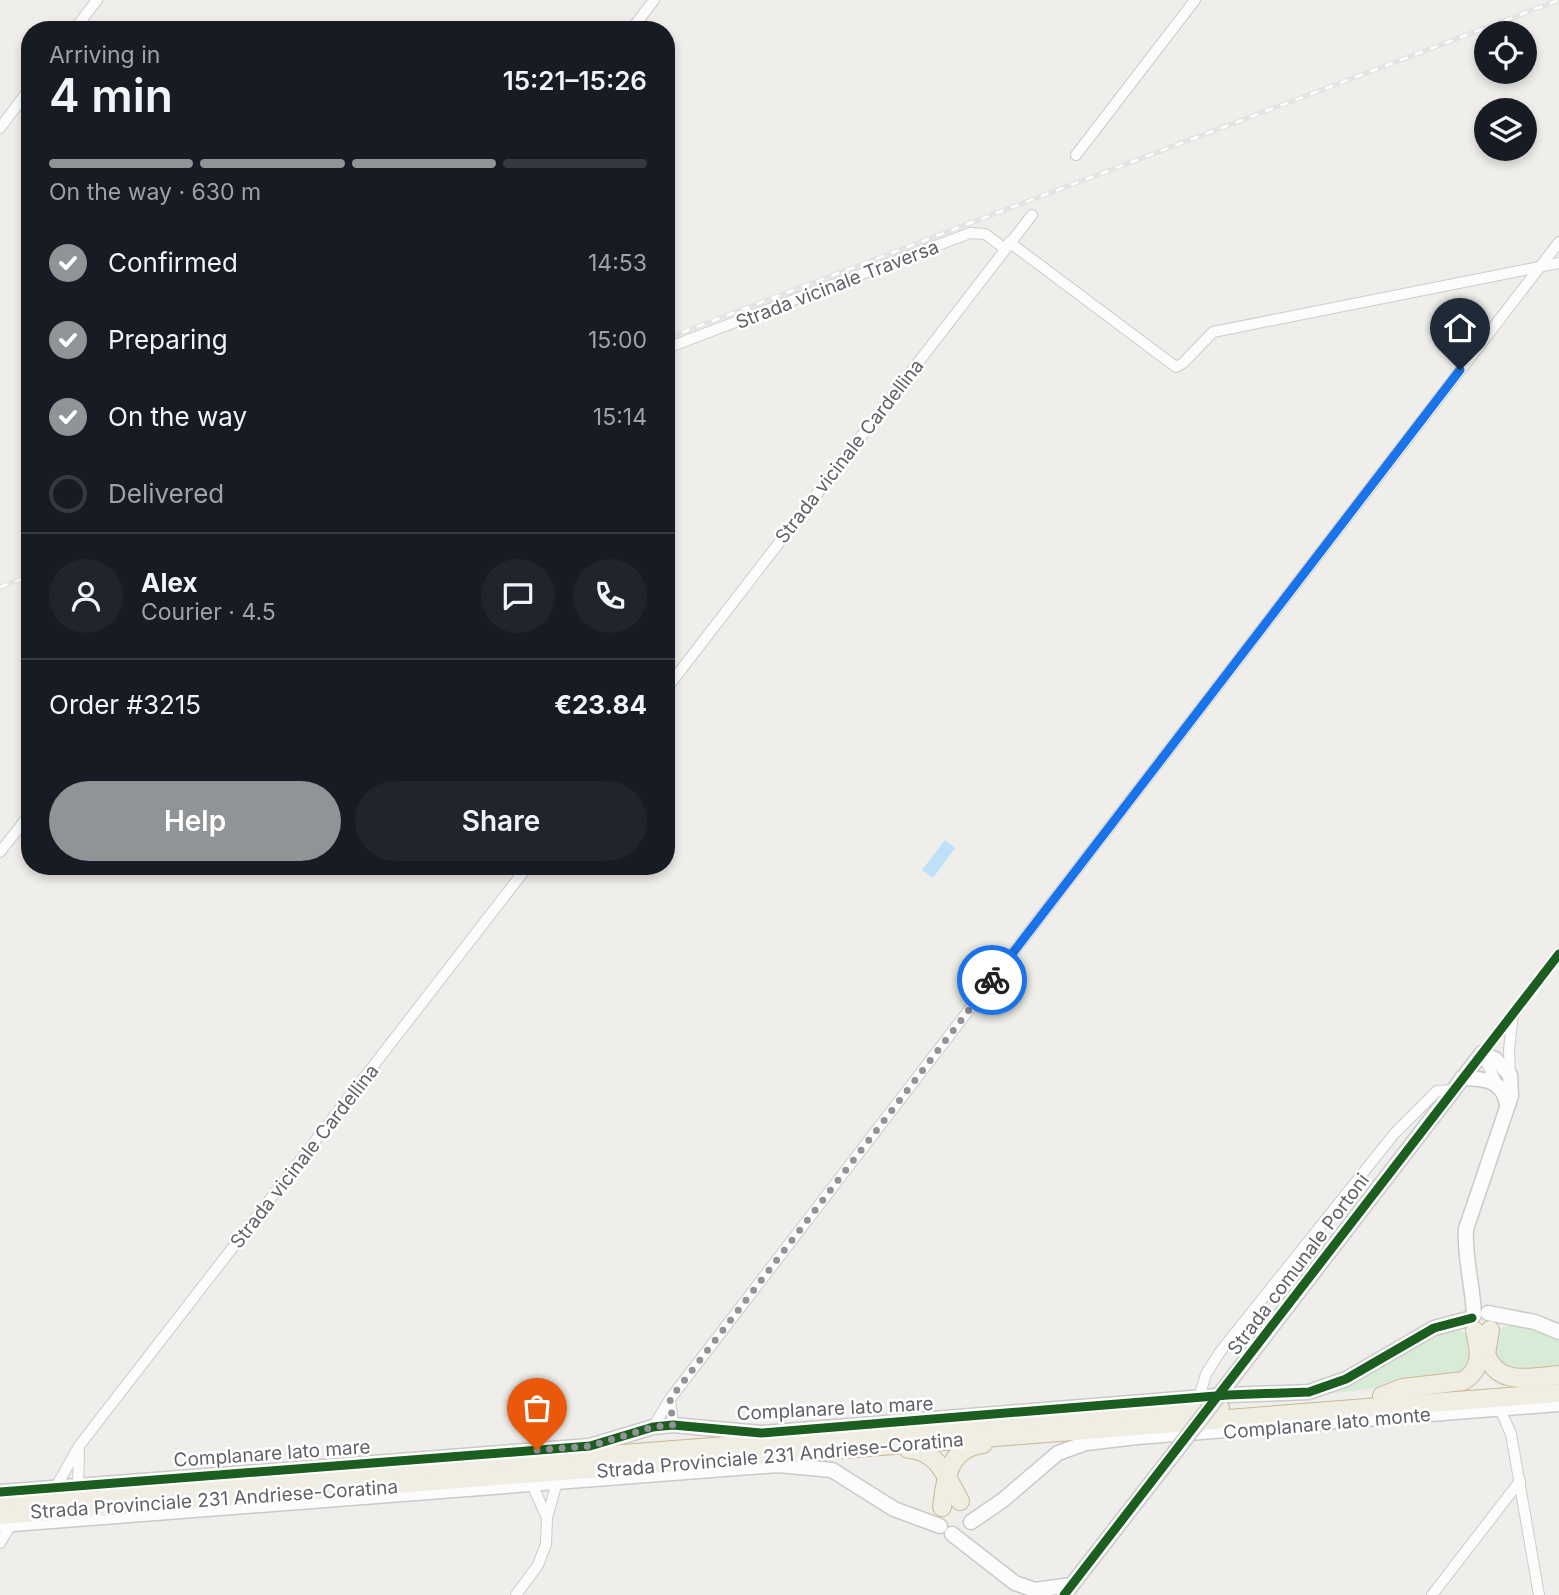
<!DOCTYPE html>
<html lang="en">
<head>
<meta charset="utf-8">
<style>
  :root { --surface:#171b24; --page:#20242c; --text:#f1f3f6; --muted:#9ea1a6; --line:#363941; --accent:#919496 }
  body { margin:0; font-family:Inter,sans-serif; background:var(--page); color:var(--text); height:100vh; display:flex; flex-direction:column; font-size:26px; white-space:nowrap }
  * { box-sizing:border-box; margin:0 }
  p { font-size:23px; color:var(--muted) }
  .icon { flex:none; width:38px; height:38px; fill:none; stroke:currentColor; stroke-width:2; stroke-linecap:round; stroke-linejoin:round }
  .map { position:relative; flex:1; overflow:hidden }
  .panel { position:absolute; left:21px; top:21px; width:654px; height:854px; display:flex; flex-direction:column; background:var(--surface); border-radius:28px; box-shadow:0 4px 10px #0003 }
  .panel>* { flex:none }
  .controls { position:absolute; left:1474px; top:21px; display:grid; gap:14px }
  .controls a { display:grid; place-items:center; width:63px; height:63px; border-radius:50%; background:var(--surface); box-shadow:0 4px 10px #0003; font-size:35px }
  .pin { position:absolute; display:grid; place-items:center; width:60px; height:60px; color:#fff; margin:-72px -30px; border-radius:50% 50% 50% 0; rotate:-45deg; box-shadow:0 0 7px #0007 }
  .pin .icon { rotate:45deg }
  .courier { position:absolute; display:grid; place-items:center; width:70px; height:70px; margin:-35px; border:5px solid #1a73e8; border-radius:50%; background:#fff; color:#222; box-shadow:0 2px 9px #0007 }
  .summary em { font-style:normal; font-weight:600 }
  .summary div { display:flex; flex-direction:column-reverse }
  .summary { display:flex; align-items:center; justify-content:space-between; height:119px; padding:0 28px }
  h1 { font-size:46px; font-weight:600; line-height:52px }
  .bar { display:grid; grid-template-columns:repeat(4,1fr); gap:10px 7px; align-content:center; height:84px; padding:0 28px }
  .bar i { height:9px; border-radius:5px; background:var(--line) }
  .bar .on { background:var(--accent) }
  .bar p { grid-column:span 4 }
  .line { display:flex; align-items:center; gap:18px; padding:0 28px; border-top:2px solid var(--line) }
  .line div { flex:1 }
  .round { display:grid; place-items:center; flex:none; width:74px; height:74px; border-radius:37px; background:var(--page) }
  ol { padding:0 28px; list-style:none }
  li { display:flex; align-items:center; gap:21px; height:77px }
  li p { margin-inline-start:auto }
  li .icon { padding:7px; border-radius:50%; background:var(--accent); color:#fff; stroke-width:4 }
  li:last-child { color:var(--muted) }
  li i { width:38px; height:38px; border:4px solid var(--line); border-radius:50% }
  .primary-button { display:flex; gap:14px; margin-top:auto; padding:14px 28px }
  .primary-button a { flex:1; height:80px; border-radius:42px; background:var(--accent); color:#fff; font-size:28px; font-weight:600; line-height:80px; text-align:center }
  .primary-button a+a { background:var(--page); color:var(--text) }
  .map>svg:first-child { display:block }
</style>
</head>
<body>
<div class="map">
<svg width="1559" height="1595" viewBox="0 0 1559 1595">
  <rect width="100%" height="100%" fill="#efeeea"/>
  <!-- green -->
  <g fill="#d8ebd6">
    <polygon points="1519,1322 1559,1337 1559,1373 1507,1373 1492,1355 1496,1330"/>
    <polygon points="1451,1327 1469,1335 1473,1368 1453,1380 1317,1395 1435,1331"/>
  </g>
  <!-- water -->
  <polygon fill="#bfe0f9" points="945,840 955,848 933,878 922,870"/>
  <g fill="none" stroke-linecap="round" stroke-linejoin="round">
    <defs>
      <g id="street">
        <polyline points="74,30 97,0"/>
        <polyline points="631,30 654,0"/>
        <polyline points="0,128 30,88"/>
        <polyline points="1076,155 1195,0"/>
        <polyline points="1009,242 1176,367 1183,363 1213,332 1559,263"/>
        <polyline points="667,348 970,233 985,234 1004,248"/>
        <polyline points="667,688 1032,215"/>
        <polyline points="0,852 30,814"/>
        <polyline points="1510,1075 1509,1050 1513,1014"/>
        <polyline points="1496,1082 1482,1053 1559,954"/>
        <polyline points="1199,1397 1206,1374 1220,1352 1394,1134 1437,1091 1452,1090"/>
        <polyline points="670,1399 673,1425"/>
        <polyline points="1500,1409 1511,1434 1539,1595"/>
        <polyline points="653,1427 670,1399 1559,242"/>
        <polyline points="532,1484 547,1518"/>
        <polyline points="78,1486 79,1448"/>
        <polyline points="56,1487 79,1446 528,866"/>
        <polyline points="0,1543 11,1525"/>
        <polyline points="516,1595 538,1565 546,1544 547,1518 557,1482"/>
        <polyline points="1432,1595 1520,1481"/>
      </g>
      <g id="secondary">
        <path d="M1462,1078C1485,1079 1502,1079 1507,1104"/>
        <polyline points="1488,1313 1535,1322 1559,1332"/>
        <path d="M1233,1377L1482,1053L1495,1059L1510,1075L1511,1096L1466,1229C1464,1257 1473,1286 1474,1315"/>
        <polyline points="0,1492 590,1446 653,1427 673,1425 761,1433 1228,1395 1309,1392 1346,1379 1434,1328 1472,1318"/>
        <polyline points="971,1522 1003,1500 1058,1453 1086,1443 1137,1437 1559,1404"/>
        <polyline points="0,1525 778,1465 832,1470 894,1509 940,1526"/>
        <polyline points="952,1534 1015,1583 1035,1590 1072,1585"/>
        <polyline points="1064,1595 1175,1452"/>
      </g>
      <g id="highway">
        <path d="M1490,1330L1486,1354C1498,1387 1530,1377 1559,1375"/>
        <path d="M1382,1396L1403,1388L1463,1381C1483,1369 1480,1351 1475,1331"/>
        <path d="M908,1449C938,1450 947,1478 960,1501"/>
        <polyline points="0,1502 1220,1408"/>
        <path d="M942,1507C946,1478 948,1448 983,1444"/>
        <polyline points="0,1515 1559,1393"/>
      </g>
    </defs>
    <!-- street casing -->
    <use href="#street" stroke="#cbcccc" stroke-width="12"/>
    <!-- secondary casing -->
    <use href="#secondary" stroke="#cacacb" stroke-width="17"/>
    <!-- highway casing -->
    <use href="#highway" stroke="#c8b996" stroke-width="20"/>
    <!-- street -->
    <use href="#street" stroke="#fdfcfc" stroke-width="10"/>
    <!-- secondary -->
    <use href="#secondary" stroke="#fdfcfc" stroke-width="14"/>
    <!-- highway -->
    <use href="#highway" stroke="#f0ede3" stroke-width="18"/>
    <defs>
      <g id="rail">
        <polyline points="667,338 1559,0"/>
        <polyline points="0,587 30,576"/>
      </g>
    </defs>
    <!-- rail casing -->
    <use href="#rail" stroke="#e4e4e4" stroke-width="5"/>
    <!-- rail -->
    <use href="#rail" stroke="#fff" stroke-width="2.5" stroke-dasharray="8" stroke-linecap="butt"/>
    <defs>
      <polyline id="secondary-bridge" points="1175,1452 1233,1377"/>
    </defs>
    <!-- secondary-bridge casing -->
    <use href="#secondary-bridge" stroke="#cacacb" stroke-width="17" stroke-linecap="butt"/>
    <!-- secondary-bridge -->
    <use href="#secondary-bridge" stroke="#fdfcfc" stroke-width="14"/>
    <defs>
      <g id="cycleway">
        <polyline points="0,1492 590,1446 653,1427 673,1425 761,1433 1228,1395 1309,1392 1346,1379 1434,1328 1472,1318"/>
        <polyline points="1064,1595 1559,954"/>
      </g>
    </defs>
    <!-- cycleway casing -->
    <use href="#cycleway" stroke="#fff" stroke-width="13"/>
    <!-- cycleway -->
    <use href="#cycleway" stroke="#1b5e20" stroke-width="9"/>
  </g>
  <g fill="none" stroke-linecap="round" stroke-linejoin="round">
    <!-- done -->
    <polyline stroke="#919496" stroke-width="7" stroke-dasharray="0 12.6" points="537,1450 590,1446 653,1427 673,1425 670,1399 992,980"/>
    <!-- route -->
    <polyline stroke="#1a73e8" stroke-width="9" points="992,980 1460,370"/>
  </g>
  <g text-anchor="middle" stroke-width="5" stroke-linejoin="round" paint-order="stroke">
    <!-- street labels -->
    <g font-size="19" fill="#5f6368" stroke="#fff">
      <text transform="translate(837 284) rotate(-21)" y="7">Strada vicinale Traversa</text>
      <text transform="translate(849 451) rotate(-52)" y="7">Strada vicinale Cardellina</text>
      <text transform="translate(304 1156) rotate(-52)" y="7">Strada vicinale Cardellina</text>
      <text transform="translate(1298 1264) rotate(-53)" y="7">Strada comunale Portoni</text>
      <text transform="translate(835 1408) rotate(-3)" y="7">Complanare lato mare</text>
      <text transform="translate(1327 1423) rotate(-5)" y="7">Complanare lato monte</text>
      <text transform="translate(272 1453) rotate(-4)" y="7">Complanare lato mare</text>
      <text transform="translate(780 1455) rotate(-5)" y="7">Strada Provinciale 231 Andriese-Coratina</text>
      <text transform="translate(214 1499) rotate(-4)" y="7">Strada Provinciale 231 Andriese-Coratina</text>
    </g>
  </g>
</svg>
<div class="controls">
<a><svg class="icon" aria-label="locate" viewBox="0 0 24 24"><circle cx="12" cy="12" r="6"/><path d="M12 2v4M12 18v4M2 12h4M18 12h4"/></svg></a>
<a><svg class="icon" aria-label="layers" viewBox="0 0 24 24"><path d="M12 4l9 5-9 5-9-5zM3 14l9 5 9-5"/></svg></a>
</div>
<div class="pin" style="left:537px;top:1450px;background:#ea580c"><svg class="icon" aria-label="bag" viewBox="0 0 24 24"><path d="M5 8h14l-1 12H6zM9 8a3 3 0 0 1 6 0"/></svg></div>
<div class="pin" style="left:1460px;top:370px;background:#1f2937"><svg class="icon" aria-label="home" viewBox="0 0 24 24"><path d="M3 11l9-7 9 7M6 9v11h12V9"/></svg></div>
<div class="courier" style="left:992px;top:980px"><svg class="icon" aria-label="bike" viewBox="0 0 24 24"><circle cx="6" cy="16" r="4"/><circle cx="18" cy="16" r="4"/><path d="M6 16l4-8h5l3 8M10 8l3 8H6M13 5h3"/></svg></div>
<section class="panel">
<div class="summary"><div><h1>4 min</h1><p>Arriving in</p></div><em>15:21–15:26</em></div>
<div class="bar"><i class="on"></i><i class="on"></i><i class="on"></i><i></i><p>On the way · 630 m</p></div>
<ol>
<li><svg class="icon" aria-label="check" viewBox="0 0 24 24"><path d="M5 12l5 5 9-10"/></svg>Confirmed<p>14:53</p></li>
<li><svg class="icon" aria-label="check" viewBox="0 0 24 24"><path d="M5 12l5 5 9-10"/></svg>Preparing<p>15:00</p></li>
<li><svg class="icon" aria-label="check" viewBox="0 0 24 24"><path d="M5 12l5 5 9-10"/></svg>On the way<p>15:14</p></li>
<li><i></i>Delivered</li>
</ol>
<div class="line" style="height:126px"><a class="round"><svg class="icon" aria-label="person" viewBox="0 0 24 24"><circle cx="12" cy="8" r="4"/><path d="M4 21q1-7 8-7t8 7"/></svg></a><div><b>Alex</b><p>Courier · 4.5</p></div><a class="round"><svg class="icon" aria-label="chat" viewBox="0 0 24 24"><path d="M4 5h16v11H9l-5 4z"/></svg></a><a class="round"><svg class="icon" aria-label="phone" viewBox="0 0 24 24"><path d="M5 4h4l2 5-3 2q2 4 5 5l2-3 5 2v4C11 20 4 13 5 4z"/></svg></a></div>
<div class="line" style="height:91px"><div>Order #3215</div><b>€23.84</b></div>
<div class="primary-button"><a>Help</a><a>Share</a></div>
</section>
</div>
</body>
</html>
